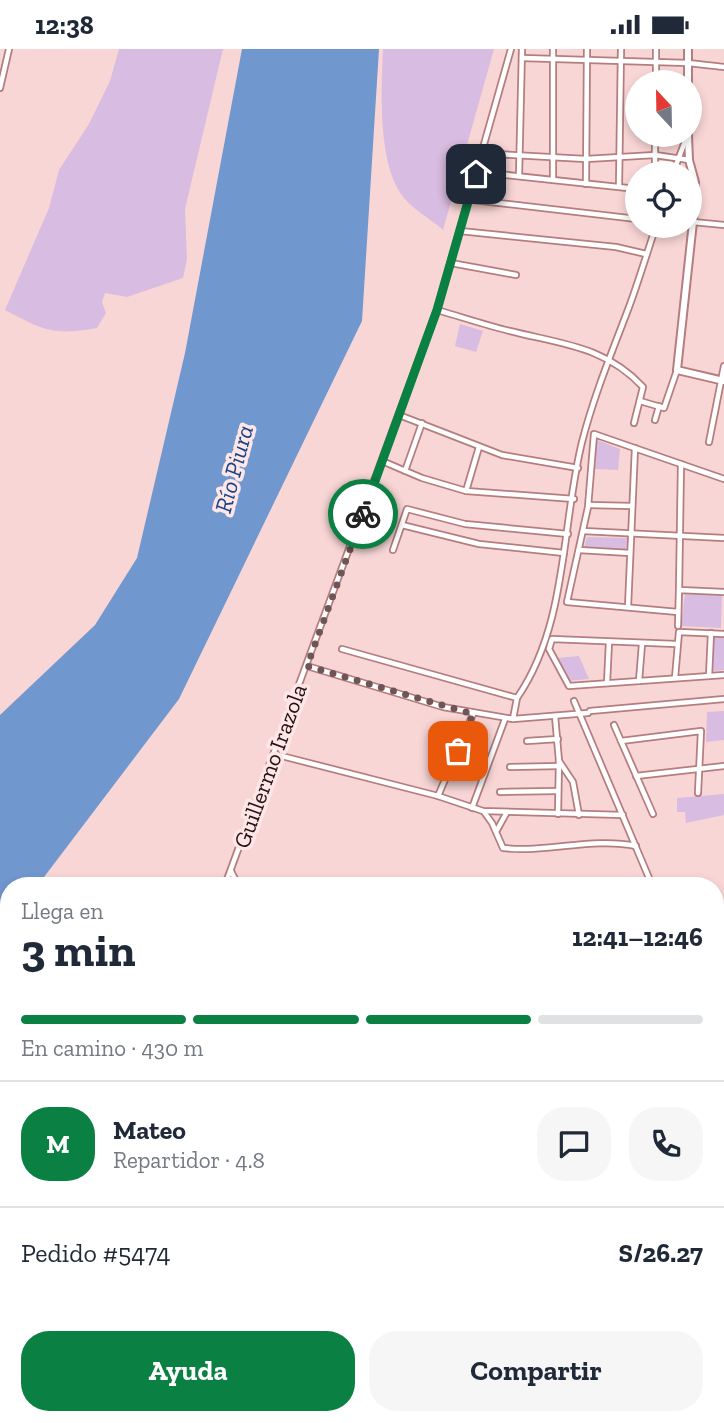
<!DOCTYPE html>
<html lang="es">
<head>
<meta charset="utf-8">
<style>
  :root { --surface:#fff; --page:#f6f6f7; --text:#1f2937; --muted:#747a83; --line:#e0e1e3; --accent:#0b8043 }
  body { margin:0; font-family:"Zilla Slab",serif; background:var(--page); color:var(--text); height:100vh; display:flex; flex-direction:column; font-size:26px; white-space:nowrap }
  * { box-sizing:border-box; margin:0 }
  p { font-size:23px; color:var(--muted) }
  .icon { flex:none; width:38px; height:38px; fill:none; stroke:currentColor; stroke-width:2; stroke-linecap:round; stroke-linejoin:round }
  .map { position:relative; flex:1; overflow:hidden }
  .panel { position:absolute; left:0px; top:828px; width:724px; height:548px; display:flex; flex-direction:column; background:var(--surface); border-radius:28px 28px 0 0; box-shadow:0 4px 10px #0003 }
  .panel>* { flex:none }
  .needle { width:46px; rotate:338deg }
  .buttons { position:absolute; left:625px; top:21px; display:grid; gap:14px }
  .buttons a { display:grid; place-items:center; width:77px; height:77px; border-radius:50%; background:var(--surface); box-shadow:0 4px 10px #0003; font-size:35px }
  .pin { position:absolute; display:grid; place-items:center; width:60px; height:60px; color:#fff; margin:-30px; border-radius:14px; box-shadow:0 4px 10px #0006 }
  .courier { position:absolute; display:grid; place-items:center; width:70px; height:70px; margin:-35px; border:5px solid #0b8043; border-radius:50%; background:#fff; color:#222; box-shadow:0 2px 9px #0007 }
  .headline em { font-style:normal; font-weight:700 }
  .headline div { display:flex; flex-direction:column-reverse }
  .headline { display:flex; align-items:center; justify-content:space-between; height:119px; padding:0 21px }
  h1 { font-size:46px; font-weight:700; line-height:52px }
  .bar { display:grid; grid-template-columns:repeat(4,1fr); gap:10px 7px; align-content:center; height:84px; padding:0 21px }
  .bar i { height:9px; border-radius:5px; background:var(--line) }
  .bar .selected { background:var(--accent) }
  .bar p { grid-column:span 4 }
  .line { display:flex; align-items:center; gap:18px; padding:0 21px; border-top:2px solid var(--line) }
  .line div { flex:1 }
  .round { display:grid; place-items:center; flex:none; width:74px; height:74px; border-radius:28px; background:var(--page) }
  .action { display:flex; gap:14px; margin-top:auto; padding:14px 21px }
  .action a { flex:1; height:80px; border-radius:28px; background:var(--accent); color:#fff; font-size:28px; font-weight:700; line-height:80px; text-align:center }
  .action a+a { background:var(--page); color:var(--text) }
  .status { display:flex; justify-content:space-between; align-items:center; height:49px; padding:0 35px; background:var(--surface); direction:ltr }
  .status svg { height:19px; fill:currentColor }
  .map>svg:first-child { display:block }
</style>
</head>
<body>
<div class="status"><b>12:38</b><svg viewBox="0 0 49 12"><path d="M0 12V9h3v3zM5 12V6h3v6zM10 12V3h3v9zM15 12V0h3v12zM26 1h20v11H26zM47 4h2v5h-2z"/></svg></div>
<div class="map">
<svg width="724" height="1374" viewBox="0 0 724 1374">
  <rect width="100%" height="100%" fill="#f9d6d6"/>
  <!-- green -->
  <g fill="#d8bce1">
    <path d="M119,0H223L185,160L187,210L183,229L127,248L105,244L102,253L106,264L97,279C53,287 43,281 5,261L49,159L59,121L89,75L110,32Z"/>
    <path d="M383,0H494L443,181C430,169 411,160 401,145C378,112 381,41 383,0Z"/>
    <polygon points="460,275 483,282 476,303 455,297"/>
    <polygon points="597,391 620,400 618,421 595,420"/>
    <polygon points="587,488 627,489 626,502 584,499"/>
    <polygon points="685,545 722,546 721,579 681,577"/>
    <polygon points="714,587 724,588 724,621 713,622"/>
    <polygon points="579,607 589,630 567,632 558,609"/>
    <polygon points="724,662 724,691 706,693 707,663"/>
    <polygon points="724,745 724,766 686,774 685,763 677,763 677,749"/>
  </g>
  <!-- forest -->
  <polygon fill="#b68bc4" points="0,882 9,889 9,950 0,943"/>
  <!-- water -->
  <polygon fill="#7197cf" points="242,0 379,0 362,272 179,650 38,836 9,836 9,867 0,874 0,666 95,576 137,509 185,304"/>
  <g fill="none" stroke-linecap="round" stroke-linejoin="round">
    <defs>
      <g id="street">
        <polyline points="553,0 553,131"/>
        <polyline points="656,0 656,33"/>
        <polyline points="522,9 688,14 724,18"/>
        <polyline points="0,39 9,0"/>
        <polyline points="488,124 637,140"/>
        <polyline points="655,124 655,86"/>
        <polyline points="673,124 687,87"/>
        <polyline points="519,127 522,0"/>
        <polyline points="586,135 587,0"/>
        <polyline points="619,137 621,0"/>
        <polyline points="473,151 637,170"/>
        <polyline points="475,151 494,105 586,110 655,106 689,111"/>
        <polyline points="693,173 724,176"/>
        <polyline points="460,182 616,198 646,205"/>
        <polyline points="451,214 516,226"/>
        <path d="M437,261C462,268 485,276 510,282C561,295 605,297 643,338L634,374"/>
        <polyline points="640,352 664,359 677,321"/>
        <polyline points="399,366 502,406 578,419"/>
        <polyline points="655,371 659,357"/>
        <polyline points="709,393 724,317"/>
        <polyline points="382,412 422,429 466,442 574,450"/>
        <polyline points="405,422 422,374"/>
        <polyline points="466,442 479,398"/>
        <polyline points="589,456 632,457"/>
        <polyline points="402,476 479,495 564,504"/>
        <polyline points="583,482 724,489"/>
        <polyline points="393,501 407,460 465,475 568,485"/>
        <polyline points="579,501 630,504"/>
        <polyline points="679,541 681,415"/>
        <polyline points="628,558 635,399"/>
        <polyline points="678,563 567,553 588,458 594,385 724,430"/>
        <polyline points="678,577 679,541 724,543"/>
        <polyline points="676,595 552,590 549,600 569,637 724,626"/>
        <polyline points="307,617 443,658 513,670 517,649 342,600"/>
        <polyline points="709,627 711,584"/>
        <polyline points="675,629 679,583 724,585"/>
        <polyline points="639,632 642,595"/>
        <polyline points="607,634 609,593"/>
        <path d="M517,649C568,575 561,478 582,393C594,346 612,303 629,258C639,231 647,204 656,177"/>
        <polyline points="574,652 652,836"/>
        <polyline points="590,662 724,650"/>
        <polyline points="555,667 559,712 558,765"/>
        <polyline points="513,670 588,664"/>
        <polyline points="614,676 621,692"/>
        <polyline points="527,692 558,690"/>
        <polyline points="274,705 438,747 483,762 623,766"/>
        <polyline points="559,712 573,733 579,766"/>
        <polyline points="510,718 559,717"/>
        <polyline points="636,727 724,717"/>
        <polyline points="500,743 557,742"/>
        <polyline points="438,747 473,665"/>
        <polyline points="472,759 505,670"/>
        <path d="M484,763L492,774L503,799C547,804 593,788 636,797"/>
        <polyline points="653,765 621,692 701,682 698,744"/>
        <polyline points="497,781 507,763"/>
        <polyline points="231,822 238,836"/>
        <polyline points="225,836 437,261 511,0"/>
        <polyline points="716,995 724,1015"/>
        <polyline points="0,1134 9,1124"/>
        <polyline points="0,1227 9,1219"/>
        <polyline points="0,1277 9,1269"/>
        <polyline points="0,1288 9,1297"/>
        <polyline points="0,1325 9,1316"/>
        <polyline points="242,1367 244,1374"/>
        <polyline points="277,1367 278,1374"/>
        <polyline points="319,1367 321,1374"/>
        <polyline points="360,1367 362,1374"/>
        <polyline points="631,1367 632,1374"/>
        <polyline points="667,1367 668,1374"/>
        <polyline points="703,1367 703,1374"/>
        <polyline points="0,1369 9,1360"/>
        <polyline points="44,1374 52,1367"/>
        <polyline points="94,1374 101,1367"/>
        <polyline points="135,1374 165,1367"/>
      </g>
      <g id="secondary">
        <polyline points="688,33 688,0"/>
        <polyline points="688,86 689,111 695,133 693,173 677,321 724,332"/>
        <polyline points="507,1367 509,1374"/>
        <polyline points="444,1374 473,1367"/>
        <polyline points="534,1374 563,1367"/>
      </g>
    </defs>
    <!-- street casing -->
    <use href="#street" stroke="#b47e7f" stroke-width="8"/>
    <!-- secondary casing -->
    <use href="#secondary" stroke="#b47e7f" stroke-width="10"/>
    <!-- street -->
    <use href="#street" stroke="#fff" stroke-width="4.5"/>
    <!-- secondary -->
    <use href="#secondary" stroke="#fff" stroke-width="6"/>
  </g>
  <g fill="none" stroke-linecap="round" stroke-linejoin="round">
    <!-- done -->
    <polyline stroke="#6f5556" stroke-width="7" stroke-dasharray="0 12.6" points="363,465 307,617 473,665 458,702"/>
    <!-- route -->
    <polyline stroke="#0b8043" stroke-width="9" points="363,465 437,261 476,125"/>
  </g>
  <g text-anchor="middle" stroke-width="7" stroke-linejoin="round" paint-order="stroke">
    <!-- street labels -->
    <g font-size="23" fill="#241011" stroke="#fee6e6">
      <text transform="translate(270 717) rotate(-70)" y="8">Guillermo Irazola</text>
    </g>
    <!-- water labels -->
    <g font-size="24" font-style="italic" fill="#164589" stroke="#fee6e6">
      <text transform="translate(234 420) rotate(-75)" y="8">Río Piura</text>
    </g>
  </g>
</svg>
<div class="buttons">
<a><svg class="needle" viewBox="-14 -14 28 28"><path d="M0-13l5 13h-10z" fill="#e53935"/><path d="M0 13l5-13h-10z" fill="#747a83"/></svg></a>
<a><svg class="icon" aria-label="locate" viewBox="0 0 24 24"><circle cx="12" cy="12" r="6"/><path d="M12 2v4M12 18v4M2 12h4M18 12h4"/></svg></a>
</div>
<div class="pin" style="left:458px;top:702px;background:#ea580c"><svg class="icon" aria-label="bag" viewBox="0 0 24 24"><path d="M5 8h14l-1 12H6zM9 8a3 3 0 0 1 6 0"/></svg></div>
<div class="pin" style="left:476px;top:125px;background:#1f2937"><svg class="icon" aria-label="home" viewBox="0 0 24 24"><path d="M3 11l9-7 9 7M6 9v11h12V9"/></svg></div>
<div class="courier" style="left:363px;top:465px"><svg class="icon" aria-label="bike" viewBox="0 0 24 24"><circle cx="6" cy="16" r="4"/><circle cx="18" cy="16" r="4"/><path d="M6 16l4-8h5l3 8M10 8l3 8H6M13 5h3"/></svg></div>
<section class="panel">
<div class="headline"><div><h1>3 min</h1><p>Llega en</p></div><em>12:41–12:46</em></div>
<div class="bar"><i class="selected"></i><i class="selected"></i><i class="selected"></i><i></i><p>En camino · 430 m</p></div>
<div class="line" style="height:126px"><b class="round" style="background:var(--accent);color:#fff">M</b><div><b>Mateo</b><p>Repartidor · 4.8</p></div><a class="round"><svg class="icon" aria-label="chat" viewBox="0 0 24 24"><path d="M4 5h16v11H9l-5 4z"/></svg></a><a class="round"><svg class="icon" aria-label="phone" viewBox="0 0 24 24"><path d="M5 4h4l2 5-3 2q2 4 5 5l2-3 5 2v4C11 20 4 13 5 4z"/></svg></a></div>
<div class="line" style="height:91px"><div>Pedido #5474</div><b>S/26.27</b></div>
<div class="action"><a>Ayuda</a><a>Compartir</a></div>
</section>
</div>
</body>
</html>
